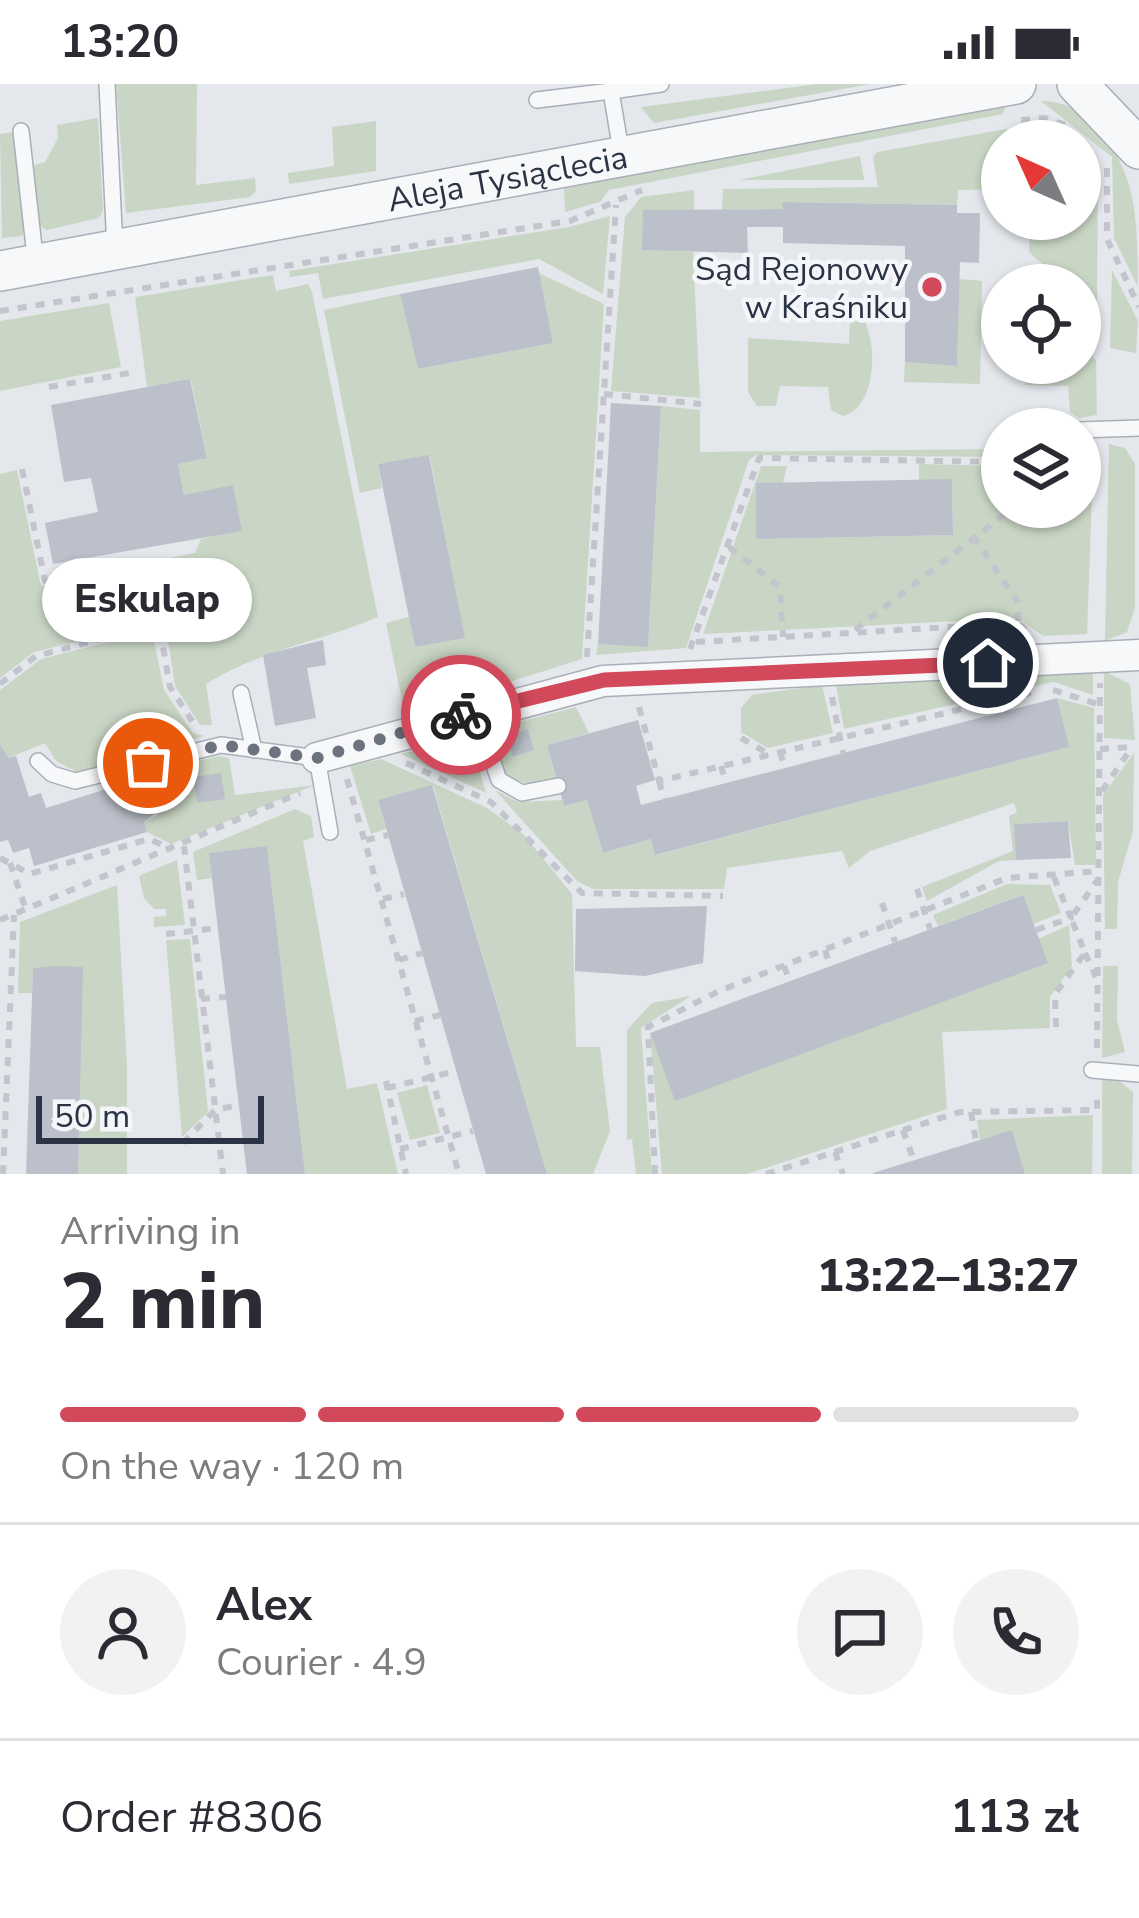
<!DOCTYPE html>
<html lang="en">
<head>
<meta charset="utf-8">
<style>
  :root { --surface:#fff; --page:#f2f2f3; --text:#2b2b33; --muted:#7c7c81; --line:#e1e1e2; --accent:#d1495b }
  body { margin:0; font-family:"Nunito Sans",sans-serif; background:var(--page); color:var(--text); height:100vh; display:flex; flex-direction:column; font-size:45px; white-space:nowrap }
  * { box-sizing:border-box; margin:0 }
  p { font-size:39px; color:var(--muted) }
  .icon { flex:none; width:66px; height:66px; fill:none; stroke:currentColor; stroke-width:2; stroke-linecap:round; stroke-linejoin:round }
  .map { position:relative; height:1090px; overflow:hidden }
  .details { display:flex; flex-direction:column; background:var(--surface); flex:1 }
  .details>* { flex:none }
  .needle { width:78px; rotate:315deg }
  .fabs { position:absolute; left:981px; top:36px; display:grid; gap:24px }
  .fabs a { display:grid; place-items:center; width:120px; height:120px; border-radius:50%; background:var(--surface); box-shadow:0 3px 9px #0004; font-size:60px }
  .scale { position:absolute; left:36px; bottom:30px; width:228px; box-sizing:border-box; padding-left:12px; border:6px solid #2b3445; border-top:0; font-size:33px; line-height:42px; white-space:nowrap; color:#2b3445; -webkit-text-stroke:9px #f4f6f9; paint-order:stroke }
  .pin { position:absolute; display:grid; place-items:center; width:102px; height:102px; color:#fff; margin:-51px; border:6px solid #fff; border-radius:50%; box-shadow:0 3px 12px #0007 }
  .courier { position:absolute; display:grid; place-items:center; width:120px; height:120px; margin:-60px; border:9px solid #d1495b; border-radius:50%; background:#fff; color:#222; box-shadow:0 3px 15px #0007 }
  .bubble { position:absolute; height:84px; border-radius:42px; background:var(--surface); box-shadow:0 3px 9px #0004; font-size:39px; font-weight:800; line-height:84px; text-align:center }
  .head em { font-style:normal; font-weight:800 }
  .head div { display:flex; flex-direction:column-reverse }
  .head { display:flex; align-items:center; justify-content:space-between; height:204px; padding:0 60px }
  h1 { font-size:78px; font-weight:800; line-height:90px }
  .bar { display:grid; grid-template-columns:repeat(4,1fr); gap:18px 12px; align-content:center; height:144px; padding:0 60px }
  .bar i { height:15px; border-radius:9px; background:var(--line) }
  .bar .on { background:var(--accent) }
  .bar p { grid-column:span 4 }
  .line { display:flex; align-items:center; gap:30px; padding:0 60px; border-top:3px solid var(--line) }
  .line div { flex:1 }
  .round { display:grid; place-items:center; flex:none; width:126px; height:126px; border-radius:63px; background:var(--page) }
  .status { display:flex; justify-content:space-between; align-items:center; height:84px; padding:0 60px; background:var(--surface); direction:ltr }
  .status svg { height:33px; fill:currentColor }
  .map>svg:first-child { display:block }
</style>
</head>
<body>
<div class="status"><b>13:20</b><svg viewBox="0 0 49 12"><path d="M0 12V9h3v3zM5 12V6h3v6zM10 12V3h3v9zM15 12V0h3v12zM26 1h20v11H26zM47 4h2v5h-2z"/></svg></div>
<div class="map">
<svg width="1139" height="1090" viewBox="0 0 1139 1090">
  <rect width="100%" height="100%" fill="#e4e7ec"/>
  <!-- green -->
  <g fill="#c9d6c5">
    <polygon points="116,0 197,0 196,101 255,94 256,107 250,113 126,129"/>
    <polygon points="817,0 871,0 654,39 641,23"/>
    <path d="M1041,17C1064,17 1082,27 1098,44C1139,94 1137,138 1138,203L1114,154L1112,73Z"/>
    <polygon points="1006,21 1003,30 609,106 600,118 565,128 564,101"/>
    <polygon points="98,34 103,127 99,134 47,146 38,141 32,82 45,78 58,54 57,41"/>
    <polygon points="376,37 376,87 289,100 288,89 334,82 332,43"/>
    <polygon points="1006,45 1014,51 1013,57 1002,57 999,105 958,106 957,121 783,118 783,125 722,126 723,105 878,103 873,73 877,68"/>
    <polygon points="15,48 25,145 22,152 2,154 0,50"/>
    <polygon points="1080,63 1098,81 1097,229 1080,213 1080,201 1067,201 1029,168 1030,135 1080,135"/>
    <polygon points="860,72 864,96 739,96"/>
    <polygon points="694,106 694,126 644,126 642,165 693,168 700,314 611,307 625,133 641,113"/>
    <polygon points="610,132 603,210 539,175 323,215 318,189 290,193 289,187 569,143"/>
    <polygon points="1112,186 1138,237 1136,269 1110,264"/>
    <polygon points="539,189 604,220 582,575 405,631 386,539 409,533 415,563 464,554 430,372 378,380 382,404 360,409 324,226 400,210 418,285 553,259"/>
    <path d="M273,191L276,207L308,200L312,208L378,533C319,558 260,566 206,600L212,641H200L175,602L156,477L195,469L201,455L241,446L233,402L184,411L178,380L207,373L191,296L147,303L135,213Z"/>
    <polygon points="959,195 982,197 980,300 904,298 905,278 957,282"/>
    <polygon points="109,219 121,283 0,307 0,237"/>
    <path d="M850,232L864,236C878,263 876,323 843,332L831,326L828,303L780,302L776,322H757L748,308V254L849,260Z"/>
    <polygon points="1080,261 1096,276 1097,331 1079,334 1070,328 1068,302 1025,301 1026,279 1080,279"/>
    <polygon points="661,322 700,326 700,368 1002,365 1002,373 756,371 749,376 686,564 596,571 598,560 648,562"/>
    <polygon points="1109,360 1125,364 1135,380 1135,524 1127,548 1105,557"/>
    <polygon points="919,380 1002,382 1002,423 1080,423 1080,383 1093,384 1087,550 1043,552 1018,534 703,550 761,382 787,382 783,399 756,400 757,455 953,451 952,396 919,396"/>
    <polygon points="17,386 41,502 146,481 153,539 34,568 0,594 0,390"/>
    <polygon points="152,547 164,606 193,649 204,652 77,688 56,677 45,659 9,674 0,660 0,606 41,575"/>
    <polygon points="1104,587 1130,600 1135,656 1104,654"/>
    <polygon points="1093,589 1093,611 1054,598 844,645 836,601"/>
    <polygon points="822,601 833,649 768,664 741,648 741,624 752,611"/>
    <polygon points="1057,614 1094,624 1096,781 1075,781 1068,737 1015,740 1016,776 999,777 927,817 922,803 1013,767 1009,732 1017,728 1014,719 870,767 849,784 842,767 727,784 724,805 593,805 577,797 495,706 518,718 562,716 565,722 587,716 603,769 651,755 656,771 1068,663"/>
    <polygon points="576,623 589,649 547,661 556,695 533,701 506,693 491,656 506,652 513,673 534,666 528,645 518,648 515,639"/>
    <polygon points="462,655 476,674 486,709 401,670"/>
    <polygon points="1134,669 1133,747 1118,798 1117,845 1105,845 1103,711"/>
    <polygon points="218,672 229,674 235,711 315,701 171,760 147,748 144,738 157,731 158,712 144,704 131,707 128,695"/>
    <polygon points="381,675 487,724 524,751 572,810 576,963 600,963 610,1047 593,1090 547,1090 433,702 378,716 386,745 371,750 350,682"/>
    <polygon points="295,725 311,732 314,753 303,757 347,1005 377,999 398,1090 305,1090 267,763 210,769 212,794 197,796 193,768"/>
    <polygon points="177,776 185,841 154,843 154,833 166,832 166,825 154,825 144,814 139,792"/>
    <polygon points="1007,800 1050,801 1061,829 1033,840 1022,811 938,842 933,831"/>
    <polygon points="117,801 127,982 127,1090 78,1090 82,883 33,884 32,909 18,909 20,838"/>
    <polygon points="1069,841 1072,882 1050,913 1050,944 942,948 947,1025 747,1090 662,1090 650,949 675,1016"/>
    <polygon points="190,855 208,1028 182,1053 166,856"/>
    <polygon points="1103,882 1118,882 1117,936 1125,968 1102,974"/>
    <polygon points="691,912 641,944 652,1090 636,1090 632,1055 627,1056 627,946 652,919"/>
    <polygon points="1102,995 1117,995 1133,1008 1132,1090 1102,1090"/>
    <polygon points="427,1001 440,1049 410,1056 397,1009"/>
    <polygon points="1093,1031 1092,1090 1025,1090 1012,1047 980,1056 977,1036"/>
  </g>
  <!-- building -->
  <g fill="#bbc0ca">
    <polygon points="782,118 957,121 957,129 980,129 979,179 960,178 957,282 905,278 905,162 783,159 783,143 747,143 748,169 642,166 643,126 783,125"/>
    <polygon points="538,183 553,259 418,285 400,210"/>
    <polygon points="190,295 207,374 178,380 184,411 233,401 242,447 53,480 45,439 98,428 91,394 64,398 51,321"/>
    <polygon points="611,319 661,322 648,563 598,560"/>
    <polygon points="429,371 465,554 415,563 378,380"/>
    <polygon points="952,395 953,451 756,455 756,399"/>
    <polygon points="323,556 326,581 307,584 316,634 275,642 263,571"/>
    <polygon points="1057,614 1069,663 655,771 651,755 603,769 587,716 564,722 547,661 638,636 655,696 636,702 641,721"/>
    <polygon points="528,645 534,666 513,673 506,652"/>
    <polygon points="0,660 9,674 16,672 29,713 41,709 46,724 129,698 131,707 154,708 160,725 144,738 147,748 34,782 29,764 13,769 8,756 0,758"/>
    <polygon points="221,689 225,715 197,719 193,693"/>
    <polygon points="432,701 547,1090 486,1090 378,716"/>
    <polygon points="1068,737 1071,774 1016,776 1014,740"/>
    <polygon points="267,762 305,1090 247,1090 219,855 209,769"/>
    <polygon points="1023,811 1048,879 675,1017 650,949"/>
    <polygon points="707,822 703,879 645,892 575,887 576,825"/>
    <polygon points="58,882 83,883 78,1090 26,1090 33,884"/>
    <polygon points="1012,1046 1025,1090 873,1090 873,1089"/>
  </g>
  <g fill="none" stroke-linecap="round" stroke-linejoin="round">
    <defs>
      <g id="service">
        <polyline points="107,0 115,165"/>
        <polyline points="537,16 611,7"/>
        <polyline points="21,47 36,181"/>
        <polyline points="622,73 611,7 661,0"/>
        <polyline points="1080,346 1139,344"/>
        <polyline points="241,609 254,666"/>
        <polyline points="476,630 499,696 522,709 558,702"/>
        <polyline points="38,677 52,690 75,697 221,661 317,674 330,748"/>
        <polyline points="1092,986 1139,990"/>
      </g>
      <polyline id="minor" points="317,674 603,597 1139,571"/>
      <g id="tertiary">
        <polyline points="1077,0 1139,65"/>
        <path id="s1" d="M0,187L1016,0"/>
      </g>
    </defs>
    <!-- service casing -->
    <use href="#service" stroke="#a9aeb7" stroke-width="18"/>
    <!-- minor casing -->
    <use href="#minor" stroke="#a9aeb7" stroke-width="33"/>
    <!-- tertiary casing -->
    <use href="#tertiary" stroke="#a9aeb7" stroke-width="42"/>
    <!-- path -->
    <g stroke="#c2c5cb" stroke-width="6" stroke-dasharray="9 9" stroke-linecap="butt">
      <polyline points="1021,36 1045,34 1066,41"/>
      <polyline points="1107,84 1107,155 1139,223"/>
      <polyline points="0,227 570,137 642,106"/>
      <polyline points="1092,247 1102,255"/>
      <polyline points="49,303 135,288"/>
      <polyline points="604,310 701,320"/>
      <polyline points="1080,378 1100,381"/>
      <polyline points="22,385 45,497 148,478 170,603 196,643"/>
      <polyline points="973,452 1018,518 1018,539"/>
      <polyline points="729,463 780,503 783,553"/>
      <polyline points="855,546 1014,423"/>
      <polyline points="696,558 1018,539 1026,546"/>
      <polyline points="690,565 759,374 1002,378"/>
      <polyline points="587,573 616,121"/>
      <polyline points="0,600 36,572 156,541"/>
      <polyline points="1053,606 1100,621"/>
      <polyline points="832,613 843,669"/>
      <polyline points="639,623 659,697 1034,608"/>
      <polyline points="741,654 769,670"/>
      <polyline points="1100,665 1132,663"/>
      <polyline points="780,668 785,684"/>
      <polyline points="406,679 491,718 582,809 723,812"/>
      <polyline points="721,682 726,699"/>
      <polyline points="347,695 459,1090"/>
      <polyline points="659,697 664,715"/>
      <polyline points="1102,707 1132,663"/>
      <polyline points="366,756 388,751"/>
      <polyline points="184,762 223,1090"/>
      <polyline points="0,774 30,790 149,755 172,765"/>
      <polyline points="10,779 26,826"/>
      <polyline points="917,805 930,845"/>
      <polyline points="383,815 404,810"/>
      <polyline points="882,819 895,858"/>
      <polyline points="0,836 300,709"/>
      <polyline points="1036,846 1071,834 1053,791"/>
      <polyline points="166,850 218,844"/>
      <polyline points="825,866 830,882"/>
      <polyline points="1085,869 1096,893"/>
      <polyline points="399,876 422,869"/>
      <polyline points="784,882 790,897"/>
      <polyline points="201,915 226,913"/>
      <polyline points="415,937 440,931"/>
      <polyline points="1056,943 1055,910 1085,869 1071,834 1099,794"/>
      <polyline points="1097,964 1100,599"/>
      <polyline points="386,997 406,1090"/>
      <polyline points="387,1004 456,987"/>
      <polyline points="971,1028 976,1057"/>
      <polyline points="903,1046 914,1077"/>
      <polyline points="183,1059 215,1026 239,1021"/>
      <polyline points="400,1065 473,1047"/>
      <polyline points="835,1068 843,1090"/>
      <polyline points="3,1090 14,831"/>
      <polyline points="655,1090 648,943 719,907 1007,794 1100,787"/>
      <polyline points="766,1090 960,1028 1097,1026 1097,1007"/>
    </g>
    <!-- service -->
    <use href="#service" stroke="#f7f8fa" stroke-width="15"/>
    <!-- minor -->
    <use href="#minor" stroke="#f7f8fa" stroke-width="30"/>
    <!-- tertiary -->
    <use href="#tertiary" stroke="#f7f8fa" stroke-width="39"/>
  </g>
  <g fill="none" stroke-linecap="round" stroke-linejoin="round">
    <!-- done -->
    <polyline stroke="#6c737f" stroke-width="12" stroke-dasharray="0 21.6" points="148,679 221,661 317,674 461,631"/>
    <!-- route -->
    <polyline stroke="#d1495b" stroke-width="15" points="461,631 604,596 988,579"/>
  </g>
  <!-- markers -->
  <circle fill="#d1495b" stroke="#f4f6f9" stroke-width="4.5" cx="932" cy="203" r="12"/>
  <g text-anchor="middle" stroke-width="9" stroke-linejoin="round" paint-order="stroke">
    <!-- street labels -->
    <g font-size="33" fill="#2b3445" stroke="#f4f6f9">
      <text dy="12" stroke="none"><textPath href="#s1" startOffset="516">Aleja Tysiąclecia</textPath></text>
    </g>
    <!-- poi labels -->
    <g font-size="33" fill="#2b3445" stroke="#f4f6f9" text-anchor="end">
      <text x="908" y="196">Sąd Rejonowy<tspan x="908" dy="38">w Kraśniku</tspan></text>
    </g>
  </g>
</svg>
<div class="fabs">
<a><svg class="needle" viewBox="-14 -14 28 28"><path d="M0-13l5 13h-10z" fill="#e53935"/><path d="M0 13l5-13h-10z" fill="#7c7c81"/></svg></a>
<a><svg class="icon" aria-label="locate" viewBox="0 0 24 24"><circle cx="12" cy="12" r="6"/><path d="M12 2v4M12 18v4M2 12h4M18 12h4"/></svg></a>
<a><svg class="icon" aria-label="layers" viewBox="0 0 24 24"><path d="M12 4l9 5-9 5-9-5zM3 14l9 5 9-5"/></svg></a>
</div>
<div class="scale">50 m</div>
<div class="pin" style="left:148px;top:679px;background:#ea580c"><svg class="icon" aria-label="bag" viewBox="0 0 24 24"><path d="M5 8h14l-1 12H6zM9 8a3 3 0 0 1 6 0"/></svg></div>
<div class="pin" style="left:988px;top:579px;background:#1f2937"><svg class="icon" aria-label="home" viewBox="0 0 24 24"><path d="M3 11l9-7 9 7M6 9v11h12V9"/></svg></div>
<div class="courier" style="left:461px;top:631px"><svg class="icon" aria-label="bike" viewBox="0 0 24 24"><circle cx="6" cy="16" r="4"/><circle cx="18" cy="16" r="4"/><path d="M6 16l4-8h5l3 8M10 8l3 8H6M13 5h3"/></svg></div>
<div class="bubble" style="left:42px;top:474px;width:210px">Eskulap</div>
</div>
<section class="details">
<div class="head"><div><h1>2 min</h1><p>Arriving in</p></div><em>13:22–13:27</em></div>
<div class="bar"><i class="on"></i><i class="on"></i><i class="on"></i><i></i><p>On the way · 120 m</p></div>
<div class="line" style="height:216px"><a class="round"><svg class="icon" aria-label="person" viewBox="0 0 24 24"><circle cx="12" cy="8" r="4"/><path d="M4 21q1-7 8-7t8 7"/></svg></a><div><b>Alex</b><p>Courier · 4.9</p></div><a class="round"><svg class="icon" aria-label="chat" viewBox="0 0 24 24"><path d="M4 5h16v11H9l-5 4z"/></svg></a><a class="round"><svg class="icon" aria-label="phone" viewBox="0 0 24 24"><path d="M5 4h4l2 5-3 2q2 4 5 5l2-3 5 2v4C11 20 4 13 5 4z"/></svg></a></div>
<div class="line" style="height:156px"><div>Order #8306</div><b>113 zł</b></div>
</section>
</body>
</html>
